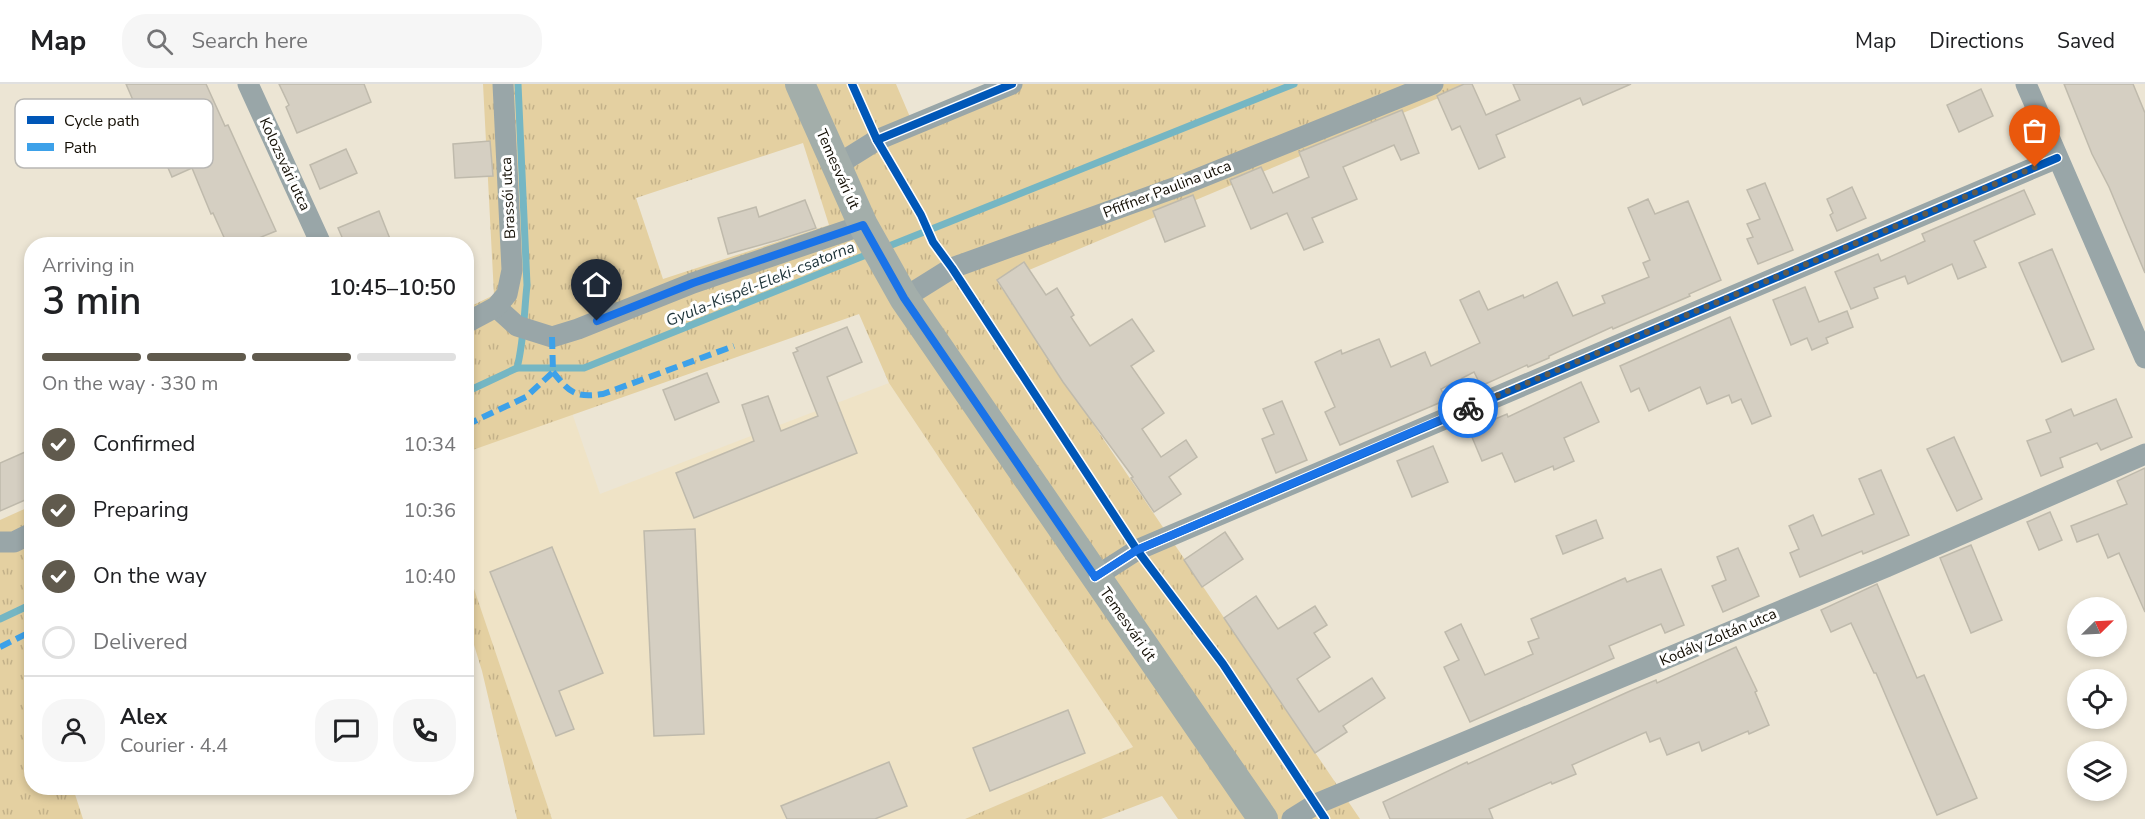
<!DOCTYPE html>
<html lang="en">
<head>
<meta charset="utf-8">
<style>
  :root { --surface:#fff; --page:#f6f6f6; --text:#202124; --muted:#757577; --line:#e0e0e0; --accent:#605a4d }
  body { margin:0; font-family:"Nunito Sans",sans-serif; background:var(--page); color:var(--text); height:100vh; display:flex; flex-direction:column; font-size:22px; white-space:nowrap }
  * { box-sizing:border-box; margin:0 }
  p { font-size:20px; color:var(--muted) }
  .icon { flex:none; width:33px; height:33px; fill:none; stroke:currentColor; stroke-width:2; stroke-linecap:round; stroke-linejoin:round }
  .map { position:relative; flex:1; overflow:hidden }
  .panel { position:absolute; left:24px; top:153px; width:450px; height:558px; display:flex; flex-direction:column; background:var(--surface); border-radius:24px; box-shadow:0 3px 9px #0003 }
  .panel>* { flex:none }
  .needle { width:39px; rotate:66deg }
  .tools { position:absolute; left:2067px; top:513px; display:grid; gap:12px }
  .tools a { display:grid; place-items:center; width:60px; height:60px; border-radius:50%; background:var(--surface); box-shadow:0 3px 9px #0003; font-size:30px }
  .pin { position:absolute; display:grid; place-items:center; width:51px; height:51px; color:#fff; margin:-62px -26px; border-radius:50% 50% 50% 0; rotate:-45deg; box-shadow:0 0 6px #0007 }
  .pin .icon { rotate:45deg }
  .courier { position:absolute; display:grid; place-items:center; width:60px; height:60px; margin:-30px; border:4px solid #1a73e8; border-radius:50%; background:#fff; color:#222; box-shadow:0 2px 8px #0007 }
  .summary em { font-style:normal; font-weight:600 }
  .summary div { display:flex; flex-direction:column-reverse }
  .summary { display:flex; align-items:center; justify-content:space-between; height:102px; padding:0 18px }
  h1 { font-size:39px; font-weight:600; line-height:45px }
  .bar { display:grid; grid-template-columns:repeat(4,1fr); gap:9px 6px; align-content:center; height:72px; padding:0 18px }
  .bar i { height:8px; border-radius:4px; background:var(--line) }
  .bar .active { background:var(--accent) }
  .bar p { grid-column:span 4 }
  .line { display:flex; align-items:center; gap:15px; padding:0 18px; border-top:2px solid var(--line) }
  .line div { flex:1 }
  .round { display:grid; place-items:center; flex:none; width:63px; height:63px; border-radius:24px; background:var(--page) }
  ol { padding:0 18px; list-style:none }
  li { display:flex; align-items:center; gap:18px; height:66px }
  li p { margin-inline-start:auto }
  li .icon { padding:6px; border-radius:50%; background:var(--accent); color:#fff; stroke-width:4 }
  li:last-child { color:var(--muted) }
  li i { width:33px; height:33px; border:3px solid var(--line); border-radius:50% }
  header { display:flex; align-items:center; gap:36px; box-sizing:border-box; height:84px; padding:0 30px; background:var(--surface); border-bottom:2px solid var(--line) }
  header strong { font-size:28px }
  nav { display:flex; gap:33px; margin-inline-start:auto; font-size:21px }
  .search { width:420px; height:54px; background:var(--page); display:flex; align-items:center; gap:15px; box-sizing:border-box; padding:0 21px; border-radius:24px; color:var(--muted); font-size:22px }
  .map>svg:first-child { display:block }
</style>
</head>
<body>
<header>
<strong>Map</strong>
<div class="search"><svg class="icon" aria-label="search" viewBox="0 0 24 24"><circle cx="10" cy="10" r="6"/><path d="M15 15l6 6"/></svg>Search here</div>
<nav><a>Map</a><a>Directions</a><a>Saved</a></nav>
</header>
<div class="map">
<svg width="2145" height="735" viewBox="0 0 2145 735">
  <defs>
    <pattern id="grass-tufts" width="24" height="20" patternUnits="userSpaceOnUse" patternTransform="scale(1.5)"><rect width="24" height="20" fill="#e4d0a1"/><path d="M3 7l-1-3M5 7V3M7 7l1-3M15 17l-1-3M17 17v-4M19 17l1-3" fill="none" stroke="#c3b189"/></pattern>
  </defs>
  <rect width="100%" height="100%" fill="#ece5d4"/>
  <!-- built -->
  <polygon fill="#efe3c6" points="889,299 1133,663 965,735 552,735 467,484 466,368 572,329 600,410"/>
  <!-- grass -->
  <g fill="url(#grass-tufts)" fill-rule="evenodd">
    <path d="M483,0H896L910,33L990,0H1472L998,199L1360,735H1178L1162,712L1101,735H965L1133,663L889,299L859,230L467,368V224L494,211ZM803,59L829,141L663,195L636,114Z"/>
    <polygon points="31,422 32,561 26,564 32,582 32,704 73,704 83,735 0,735 0,436"/>
    <polygon points="466,484 467,484 552,735 517,735 482,587 467,538"/>
  </g>
  <g fill="none" stroke-linecap="round" stroke-linejoin="round">
    <!-- stream -->
    <g stroke="#75b6c3" stroke-width="7">
      <polyline points="884,164 1294,0"/>
      <path d="M517,284C524,257 524,229 527,201L518,0"/>
      <polyline points="466,308 517,284 584,284 871,169"/>
      <polyline points="0,535 32,520"/>
    </g>
  </g>
  <!-- building -->
  <g fill="#d5cfc2" stroke="#bfbaac" stroke-width="1.5">
    <polygon points="126,0 206,0 225,42 228,41 276,147 244,160 227,160 213,129 211,130 192,84 172,93 155,54 145,58 137,39 142,37"/>
    <polygon points="279,0 364,0 371,18 297,49 286,23 289,21"/>
    <polygon points="1464,0 1472,0 1486,31 1520,16 1513,0 1631,0 1583,21 1580,14 1496,51 1505,73 1479,85 1460,42 1452,46 1437,12"/>
    <polygon points="2064,0 2133,0 2145,29 2145,189 2109,103 2092,70"/>
    <polygon points="1981,5 1993,32 1959,48 1947,21"/>
    <polygon points="1402,26 1419,69 1401,76 1394,61 1343,83 1357,115 1312,134 1323,158 1304,166 1287,129 1251,145 1230,96 1261,83 1273,109 1309,93 1299,68"/>
    <polygon points="490,57 493,92 455,94 453,60"/>
    <polygon points="346,65 357,89 320,105 310,81"/>
    <polygon points="1765,99 1793,166 1758,180 1747,155 1753,153 1747,140 1760,135 1747,106"/>
    <polygon points="1852,103 1866,134 1837,147 1830,131 1833,129 1827,115"/>
    <polygon points="2024,106 2035,130 1974,157 1986,183 1958,195 1952,180 1908,200 1905,192 1874,204 1878,214 1851,225 1835,188 1878,170 1881,177 1925,157 1922,150"/>
    <polygon points="1193,111 1205,142 1165,158 1153,127"/>
    <polygon points="1648,115 1655,130 1688,117 1721,196 1689,210 1690,212 1613,245 1612,243 1549,272 1549,274 1528,283 1527,281 1481,302 1474,288 1441,305 1446,316 1340,361 1325,328 1335,323 1315,278 1341,266 1342,270 1379,255 1391,283 1425,268 1431,282 1480,259 1460,216 1479,207 1488,226 1523,211 1524,214 1557,198 1573,232 1605,219 1602,212 1649,193 1643,179 1650,176 1628,124"/>
    <polygon points="805,116 816,144 778,156 728,170 718,134 756,123 759,133"/>
    <polygon points="379,127 392,160 345,160 338,144"/>
    <polygon points="2052,165 2094,265 2062,278 2019,179"/>
    <polygon points="1024,178 1046,211 1057,204 1074,231 1071,233 1090,262 1132,235 1154,267 1131,282 1164,329 1142,345 1161,373 1186,356 1197,373 1169,393 1181,410 1154,428 1131,394 1133,393 1063,298 997,196"/>
    <polygon points="1805,203 1819,238 1847,227 1853,243 1826,254 1828,259 1812,266 1807,254 1791,261 1773,216"/>
    <polygon points="1730,233 1771,332 1752,340 1741,315 1732,319 1729,311 1707,320 1700,303 1649,327 1639,304 1631,308 1620,282"/>
    <polygon points="847,243 862,278 827,293 857,369 694,434 676,389 754,357 742,321 768,312 781,347 818,332 793,269 798,267 796,264"/>
    <polygon points="707,289 719,318 675,336 663,306"/>
    <polygon points="1581,298 1599,338 1564,354 1574,377 1554,386 1553,382 1515,398 1502,369 1482,377 1469,346 1507,330 1508,333"/>
    <polygon points="2116,315 2132,353 2101,366 2097,359 2060,374 2063,383 2041,392 2027,357 2051,348 2046,336 2071,325 2074,332"/>
    <polygon points="1282,317 1307,376 1276,389 1262,355 1274,350 1263,325"/>
    <polygon points="1954,353 1982,415 1957,427 1927,365"/>
    <polygon points="1433,362 1448,398 1412,413 1397,377"/>
    <polygon points="32,365 32,413 0,427 0,379"/>
    <polygon points="2145,384 2145,528 2119,469 2108,474 2098,450 2077,458 2071,442 2127,420 2117,397"/>
    <polygon points="1881,386 1909,451 1863,470 1862,467 1800,493 1790,469 1799,465 1789,442 1813,431 1822,452 1874,430 1859,395"/>
    <polygon points="2050,428 2062,456 2039,466 2027,438"/>
    <polygon points="1596,436 1603,454 1563,470 1556,452"/>
    <polygon points="695,445 704,650 654,652 644,447"/>
    <polygon points="1225,448 1243,475 1202,503 1184,476"/>
    <polygon points="1971,461 2002,536 1971,549 1940,474"/>
    <polygon points="552,463 603,589 559,607 574,645 556,652 490,488"/>
    <polygon points="1738,464 1759,512 1723,528 1712,502 1726,496 1717,473"/>
    <polygon points="1661,485 1684,541 1665,549 1661,540 1609,562 1614,574 1470,638 1444,583 1459,576 1445,548 1461,540 1485,591 1533,570 1528,558 1539,554 1531,535 1625,494 1627,498"/>
    <polygon points="1877,500 1917,594 1924,591 1977,714 1937,731 1876,589 1874,589 1851,539 1831,548 1821,526"/>
    <polygon points="1256,512 1278,545 1315,522 1327,541 1314,549 1330,573 1297,595 1319,628 1372,594 1385,614 1343,642 1347,648 1315,669 1224,534"/>
    <polygon points="1736,563 1757,607 1755,608 1769,641 1749,650 1748,647 1702,667 1699,658 1667,671 1660,654 1650,658 1646,648 1572,681 1576,690 1552,700 1551,698 1489,725 1493,735 1390,735 1383,718 1467,678 1468,680 1630,607 1656,596 1657,599"/>
    <polygon points="1068,626 1085,669 990,707 973,664"/>
    <polygon points="889,678 907,722 875,735 787,735 781,722"/>
  </g>
  <g fill="none" stroke-linecap="round" stroke-linejoin="round">
    <!-- street -->
    <g stroke="#99a6a8" stroke-width="21">
      <polyline points="248,0 321,160"/>
      <polyline points="2026,0 2145,274"/>
      <polyline points="837,81 877,56 1012,0"/>
      <polyline points="904,214 952,184 1185,100 1433,0"/>
      <polyline points="496,223 517,242 552,253 578,245 693,199 863,141"/>
      <polyline points="466,239 496,223 507,210 512,186 503,0"/>
      <polyline points="0,458 14,458 32,449"/>
      <polyline points="1095,493 1137,466 2057,74"/>
      <polyline points="1292,735 1316,720 1886,483 2145,370"/>
    </g>
    <!-- secondary -->
    <polyline stroke="#a3aeaa" stroke-width="30" points="800,0 863,141 904,214 1263,735"/>
    <!-- quiet -->
    <g stroke="#3da1e9" stroke-width="6" stroke-dasharray="12 6" stroke-linecap="butt">
      <path d="M553,288C570,309 575,314 603,310L734,262"/>
      <polyline points="466,341 526,313 553,288 552,253"/>
      <polyline points="0,563 32,547"/>
    </g>
    <defs>
      <g id="cycleway">
        <polyline points="852,0 877,56 921,131 933,158 952,184 1137,466 1223,580 1325,735"/>
        <polyline points="877,56 1012,0"/>
        <polyline points="1095,493 1137,466 2057,74"/>
      </g>
    </defs>
    <!-- cycleway casing -->
    <use href="#cycleway" stroke="#fff" stroke-width="11"/>
    <!-- cycleway -->
    <use href="#cycleway" stroke="#0057b8" stroke-width="8"/>
  </g>
  <g fill="none" stroke-linecap="round" stroke-linejoin="round">
    <!-- done -->
    <polyline stroke="#605a4d" stroke-width="6" stroke-dasharray="0 10.8" points="1468,324 2035,83"/>
    <!-- route -->
    <polyline stroke="#1a73e8" stroke-width="8" points="597,237 693,199 863,141 904,214 1095,493 1137,466 1468,324"/>
  </g>
  <g text-anchor="middle" stroke-width="6" stroke-linejoin="round" paint-order="stroke">
    <!-- street labels -->
    <g font-size="15" fill="#140f05" stroke="#fff">
      <text transform="translate(285 80) rotate(65)" y="5">Kolozsvári utca</text>
      <text transform="translate(838 85) rotate(66)" y="5">Temesvári út</text>
      <text transform="translate(1167 105) rotate(-21)" y="5">Pfiffner Paulina utca</text>
      <text transform="translate(508 114) rotate(-93)" y="5">Brassói utca</text>
      <text transform="translate(1128 540) rotate(55)" y="5">Temesvári út</text>
      <text transform="translate(1718 553) rotate(-23)" y="5">Kodály Zoltán utca</text>
    </g>
    <!-- water labels -->
    <g font-size="16" font-style="italic" fill="#1d3339" stroke="#fff">
      <text transform="translate(760 199) rotate(-22)" y="6">Gyula-Kispél-Eleki-csatorna</text>
    </g>
  </g>
  <!-- legend -->
  <rect x="15" y="15" width="198" height="69" rx="9" fill="#fff" stroke="#b8b7b4" stroke-width="1.5"/>
  <rect x="27" y="32" width="27" height="8" fill="#0057b8"/>
  <rect x="27" y="59" width="27" height="8" fill="#3da1e9"/>
  <g font-size="16" fill="#140f05">
    <text x="64" y="42">Cycle path</text>
    <text x="64" y="69">Path</text>
  </g>
</svg>
<div class="tools">
<a><svg class="needle" viewBox="-14 -14 28 28"><path d="M0-13l5 13h-10z" fill="#e53935"/><path d="M0 13l5-13h-10z" fill="#757577"/></svg></a>
<a><svg class="icon" aria-label="locate" viewBox="0 0 24 24"><circle cx="12" cy="12" r="6"/><path d="M12 2v4M12 18v4M2 12h4M18 12h4"/></svg></a>
<a><svg class="icon" aria-label="layers" viewBox="0 0 24 24"><path d="M12 4l9 5-9 5-9-5zM3 14l9 5 9-5"/></svg></a>
</div>
<div class="pin" style="left:2035px;top:83px;background:#ea580c"><svg class="icon" aria-label="bag" viewBox="0 0 24 24"><path d="M5 8h14l-1 12H6zM9 8a3 3 0 0 1 6 0"/></svg></div>
<div class="pin" style="left:597px;top:237px;background:#1f2937"><svg class="icon" aria-label="home" viewBox="0 0 24 24"><path d="M3 11l9-7 9 7M6 9v11h12V9"/></svg></div>
<div class="courier" style="left:1468px;top:324px"><svg class="icon" aria-label="bike" viewBox="0 0 24 24"><circle cx="6" cy="16" r="4"/><circle cx="18" cy="16" r="4"/><path d="M6 16l4-8h5l3 8M10 8l3 8H6M13 5h3"/></svg></div>
<section class="panel">
<div class="summary"><div><h1>3 min</h1><p>Arriving in</p></div><em>10:45–10:50</em></div>
<div class="bar"><i class="active"></i><i class="active"></i><i class="active"></i><i></i><p>On the way · 330 m</p></div>
<ol>
<li><svg class="icon" aria-label="check" viewBox="0 0 24 24"><path d="M5 12l5 5 9-10"/></svg>Confirmed<p>10:34</p></li>
<li><svg class="icon" aria-label="check" viewBox="0 0 24 24"><path d="M5 12l5 5 9-10"/></svg>Preparing<p>10:36</p></li>
<li><svg class="icon" aria-label="check" viewBox="0 0 24 24"><path d="M5 12l5 5 9-10"/></svg>On the way<p>10:40</p></li>
<li><i></i>Delivered</li>
</ol>
<div class="line" style="height:108px"><a class="round"><svg class="icon" aria-label="person" viewBox="0 0 24 24"><circle cx="12" cy="8" r="4"/><path d="M4 21q1-7 8-7t8 7"/></svg></a><div><b>Alex</b><p>Courier · 4.4</p></div><a class="round"><svg class="icon" aria-label="chat" viewBox="0 0 24 24"><path d="M4 5h16v11H9l-5 4z"/></svg></a><a class="round"><svg class="icon" aria-label="phone" viewBox="0 0 24 24"><path d="M5 4h4l2 5-3 2q2 4 5 5l2-3 5 2v4C11 20 4 13 5 4z"/></svg></a></div>
</section>
</div>
</body>
</html>
